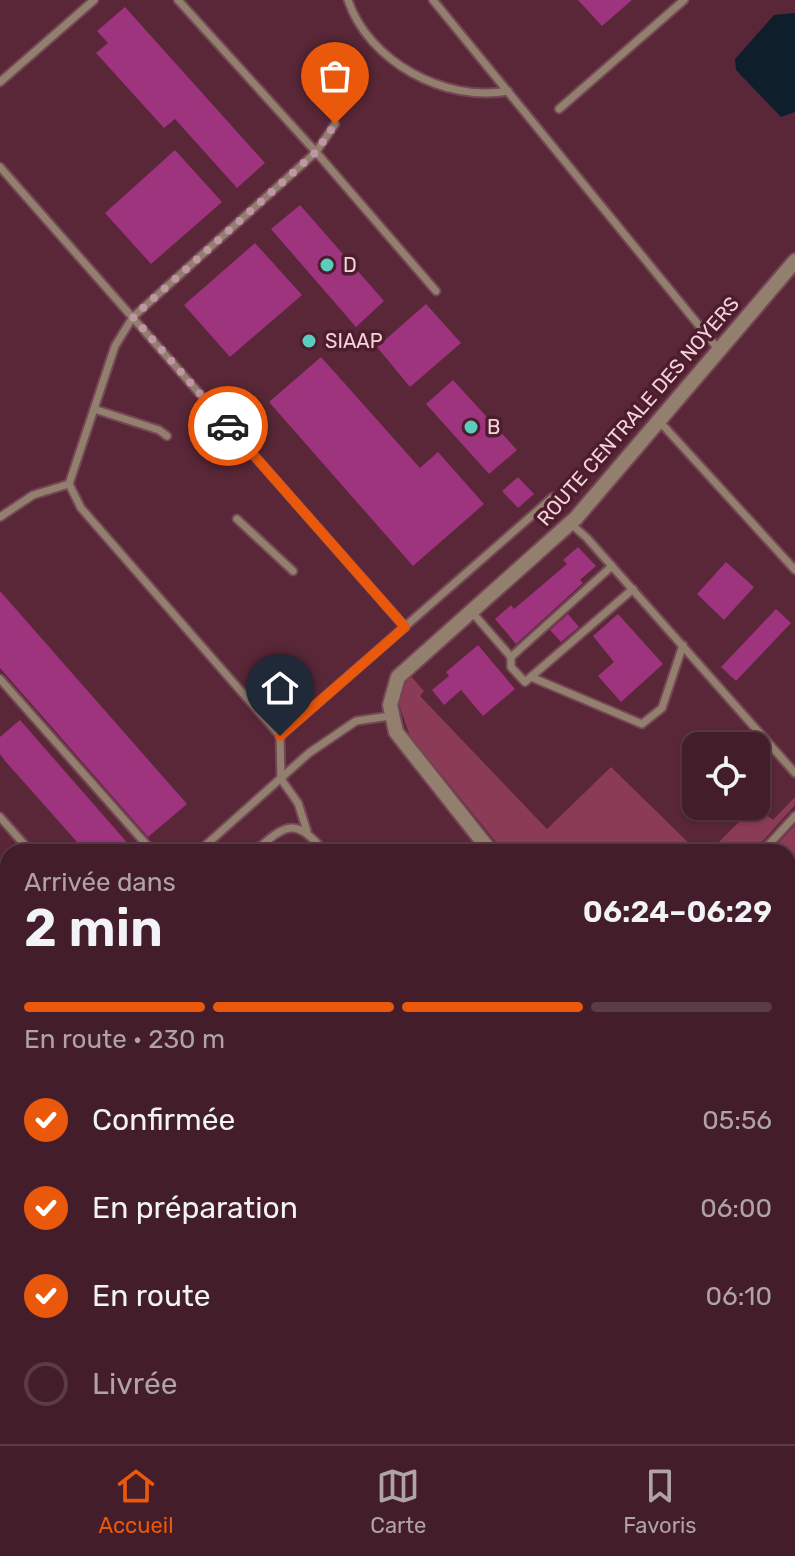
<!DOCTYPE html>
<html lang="fr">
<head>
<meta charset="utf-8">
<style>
  :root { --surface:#431d29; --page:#4a2631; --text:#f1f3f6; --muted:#afa2a8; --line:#5b3b46; --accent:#ea580c }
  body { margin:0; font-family:Rubik,sans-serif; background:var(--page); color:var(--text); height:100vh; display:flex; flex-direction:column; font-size:30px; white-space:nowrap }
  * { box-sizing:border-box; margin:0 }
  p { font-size:26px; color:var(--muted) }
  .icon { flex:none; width:44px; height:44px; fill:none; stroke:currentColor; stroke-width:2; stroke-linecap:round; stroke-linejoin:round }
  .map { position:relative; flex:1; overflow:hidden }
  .panel { position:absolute; left:0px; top:844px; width:796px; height:600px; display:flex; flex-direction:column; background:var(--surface); border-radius:24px 24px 0 0; box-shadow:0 2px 6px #0004,0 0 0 2px var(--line) }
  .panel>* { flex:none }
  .buttons { position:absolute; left:682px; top:732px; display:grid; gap:16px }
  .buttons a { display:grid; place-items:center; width:88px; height:88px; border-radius:16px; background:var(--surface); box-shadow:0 2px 6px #0004,0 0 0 2px var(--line); font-size:40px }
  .pin { position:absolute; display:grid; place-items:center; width:68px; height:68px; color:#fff; margin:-82px -34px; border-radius:50% 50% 50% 0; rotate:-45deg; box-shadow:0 0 8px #0007 }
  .pin .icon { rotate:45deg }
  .courier { position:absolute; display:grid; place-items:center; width:80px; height:80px; margin:-40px; border:6px solid #ea580c; border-radius:50%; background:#fff; color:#222; box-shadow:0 2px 10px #0007 }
  .headline em { font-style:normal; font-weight:600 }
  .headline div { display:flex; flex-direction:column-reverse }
  .headline { display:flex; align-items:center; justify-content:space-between; height:136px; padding:0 24px }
  h1 { font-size:52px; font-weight:600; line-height:60px }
  .bar { display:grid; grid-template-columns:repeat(4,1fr); gap:12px 8px; align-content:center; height:96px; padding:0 24px }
  .bar i { height:10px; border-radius:6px; background:var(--line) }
  .bar .on { background:var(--accent) }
  .bar p { grid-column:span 4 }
  ol { padding:0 24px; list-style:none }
  li { display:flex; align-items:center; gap:24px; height:88px }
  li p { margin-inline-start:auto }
  li .icon { padding:8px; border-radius:50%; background:var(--accent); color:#fff; stroke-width:4 }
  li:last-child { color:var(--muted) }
  li i { width:44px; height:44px; border:4px solid var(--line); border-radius:50% }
  .tabs { display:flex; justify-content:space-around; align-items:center; height:112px; border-top:2px solid var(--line); background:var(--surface); font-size:22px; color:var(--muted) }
  .tabs a { display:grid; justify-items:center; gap:4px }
  .tabs .on { color:var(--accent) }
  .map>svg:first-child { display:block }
</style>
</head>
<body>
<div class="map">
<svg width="795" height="1444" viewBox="0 0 795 1444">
  <rect width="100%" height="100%" fill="#592737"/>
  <!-- green -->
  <g fill="#8b3b55">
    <polygon points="410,675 424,691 420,696 547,829 611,767 698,852 504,852 410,736 397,699"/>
    <polygon points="795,797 795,805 753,852 709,852 755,806 773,820"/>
    <polygon points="795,825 795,1444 205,1444 214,1436 788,1436 788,852 770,852"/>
  </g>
  <!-- water -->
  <polygon fill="#0e1f2b" points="795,13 795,112 781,117 736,70 735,59 774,15"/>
  <!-- building -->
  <g fill="#9e337e">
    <polygon points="578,0 632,0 602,26"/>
    <polygon points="125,7 265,163 237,188 175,119 164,128 96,53 108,43 97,31"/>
    <polygon points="175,150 222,202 151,264 105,213"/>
    <polygon points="300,205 384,301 356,327 271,229"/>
    <polygon points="255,243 302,295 230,357 184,305"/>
    <polygon points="426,304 461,343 410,387 377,347"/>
    <polygon points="321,357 420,468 438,452 484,504 413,566 269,402"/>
    <polygon points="453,380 517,450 489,474 426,404"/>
    <polygon points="518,477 534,494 518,508 502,491"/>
    <polygon points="578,547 596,566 580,580 583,583 516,644 495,619 511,605 514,609 567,564 563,560"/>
    <polygon points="726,562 754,587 724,620 697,594"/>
    <polygon points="0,591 187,804 148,837 0,668"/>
    <polygon points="776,609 791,623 736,681 721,667"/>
    <polygon points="568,614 579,627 561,642 550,630"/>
    <polygon points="618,614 663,664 621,702 598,676 614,662 593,636"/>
    <polygon points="478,645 515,689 483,716 461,690 444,705 432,690 449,676 446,672"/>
    <polygon points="20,720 131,847 126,852 86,852 6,762 0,754 0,737"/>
  </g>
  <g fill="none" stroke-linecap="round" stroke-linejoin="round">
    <defs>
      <g id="lane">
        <polyline points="178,0 316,152 436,291"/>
        <path d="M348,0C368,61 445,103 508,91"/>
        <polyline points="433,0 719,350"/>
        <polyline points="0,82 94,0"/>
        <polyline points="559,109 684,0"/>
        <polyline points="0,167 405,627"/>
        <polyline points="94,409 159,430 167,436"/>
        <polyline points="660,422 795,570"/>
        <polyline points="0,517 33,495 69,484"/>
        <polyline points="237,519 293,571"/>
        <polyline points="570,523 587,538 795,773"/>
        <polyline points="612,566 511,657 511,667 525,682 633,589"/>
        <polyline points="471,611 511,657"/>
        <polyline points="531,677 642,724 662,708 683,645"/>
        <polyline points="0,679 153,852"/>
        <polyline points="280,736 553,497"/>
        <polyline points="0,817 31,852"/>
        <polyline points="307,831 298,803 281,779 280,736 81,508 69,484 115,346 133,317 316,152 335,124"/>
        <polyline points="198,852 309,753 356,721 390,716"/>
        <path d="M254,852C287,823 295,817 325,852"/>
        <polyline points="762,852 795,816"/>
        <polyline points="0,1027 8,1020"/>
        <polyline points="0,1077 8,1070"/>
        <polyline points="0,1400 8,1409"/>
        <polyline points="32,1436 39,1444"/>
        <polyline points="82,1444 91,1436"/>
      </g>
      <g id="street">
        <polyline points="491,852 396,732 390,705 398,677 576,518 795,261"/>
        <polyline points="170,1444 179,1436"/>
      </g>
    </defs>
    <!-- lane casing -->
    <use href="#lane" stroke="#754655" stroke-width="11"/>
    <!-- street casing -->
    <use href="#street" stroke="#754655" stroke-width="18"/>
    <!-- lane -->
    <use href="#lane" stroke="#937f6e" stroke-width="7"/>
    <!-- street -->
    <use href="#street" stroke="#937f6e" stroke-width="14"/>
  </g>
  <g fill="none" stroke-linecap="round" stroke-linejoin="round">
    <!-- done -->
    <polyline stroke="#be97a2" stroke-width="8" stroke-dasharray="0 14.4" points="228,426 133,317 316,152 335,124"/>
    <!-- route -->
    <polyline stroke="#ea580c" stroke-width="10" points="228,426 405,627 280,736"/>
  </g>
  <!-- markers -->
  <g fill="#5acebc" stroke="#4e1d2d" stroke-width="3">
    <circle cx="327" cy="265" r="8"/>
    <circle cx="309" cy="341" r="8"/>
    <circle cx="471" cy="427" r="8"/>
  </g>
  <g text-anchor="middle" stroke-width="7" stroke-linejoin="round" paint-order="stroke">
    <!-- poi labels -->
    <g font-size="20" fill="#f4d3db" stroke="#4e1d2d" text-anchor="start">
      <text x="343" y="272">D</text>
      <text x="325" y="348">SIAAP</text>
      <text x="487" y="434">B</text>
    </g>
    <!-- street labels -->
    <g font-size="20" fill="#f4d3db" stroke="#4e1d2d">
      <text transform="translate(638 411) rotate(-49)" y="7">ROUTE CENTRALE DES NOYERS</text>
    </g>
  </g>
</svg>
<div class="buttons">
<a><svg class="icon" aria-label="locate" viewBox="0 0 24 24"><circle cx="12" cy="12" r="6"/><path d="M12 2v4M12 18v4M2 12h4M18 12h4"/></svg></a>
</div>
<div class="pin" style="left:335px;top:124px;background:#ea580c"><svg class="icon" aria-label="bag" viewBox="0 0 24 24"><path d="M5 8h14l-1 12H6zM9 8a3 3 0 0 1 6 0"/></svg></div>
<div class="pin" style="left:280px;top:736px;background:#1f2937"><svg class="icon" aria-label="home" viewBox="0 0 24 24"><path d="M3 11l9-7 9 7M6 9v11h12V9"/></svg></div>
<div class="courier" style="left:228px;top:426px"><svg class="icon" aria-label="car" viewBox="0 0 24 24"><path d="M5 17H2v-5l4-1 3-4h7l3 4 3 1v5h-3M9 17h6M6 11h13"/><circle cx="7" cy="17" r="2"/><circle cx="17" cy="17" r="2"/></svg></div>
<section class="panel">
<div class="headline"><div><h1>2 min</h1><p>Arrivée dans</p></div><em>06:24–06:29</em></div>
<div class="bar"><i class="on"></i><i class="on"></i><i class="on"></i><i></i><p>En route · 230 m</p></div>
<ol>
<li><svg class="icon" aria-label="check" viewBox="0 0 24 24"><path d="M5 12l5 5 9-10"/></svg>Confirmée<p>05:56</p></li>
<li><svg class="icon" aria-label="check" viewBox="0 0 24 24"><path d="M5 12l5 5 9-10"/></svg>En préparation<p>06:00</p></li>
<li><svg class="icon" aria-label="check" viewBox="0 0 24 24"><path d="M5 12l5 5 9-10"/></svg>En route<p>06:10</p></li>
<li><i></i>Livrée</li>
</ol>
</section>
</div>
<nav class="tabs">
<a class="on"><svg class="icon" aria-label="home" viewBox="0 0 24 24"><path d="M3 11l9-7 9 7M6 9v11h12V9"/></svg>Accueil</a>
<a><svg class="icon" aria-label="map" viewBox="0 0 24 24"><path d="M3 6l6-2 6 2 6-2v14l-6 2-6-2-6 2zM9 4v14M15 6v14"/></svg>Carte</a>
<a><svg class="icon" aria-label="saved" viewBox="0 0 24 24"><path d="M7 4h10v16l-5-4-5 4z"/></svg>Favoris</a>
</nav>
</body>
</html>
